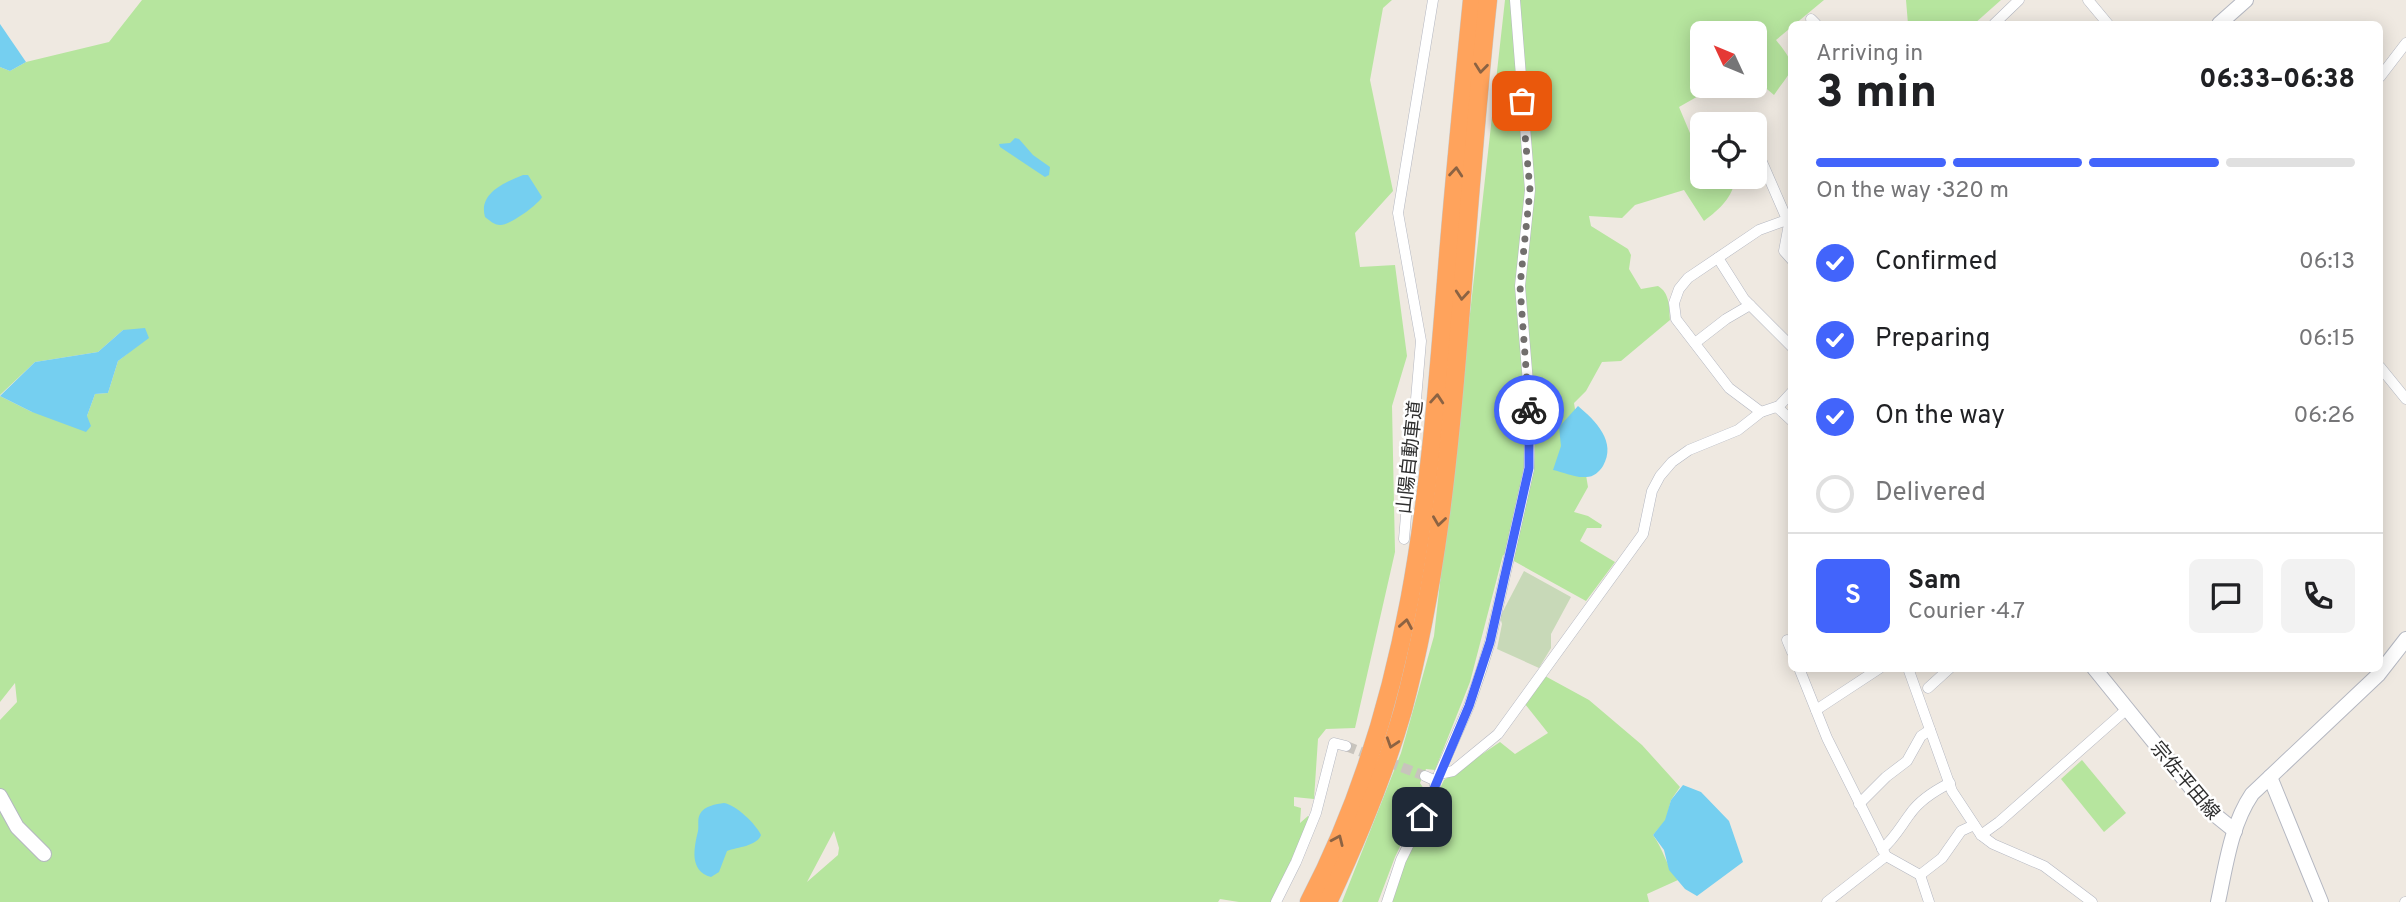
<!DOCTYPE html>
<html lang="en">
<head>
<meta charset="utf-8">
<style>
  :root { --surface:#fff; --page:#f2f2f2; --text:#202124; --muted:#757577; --line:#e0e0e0; --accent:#4264fb }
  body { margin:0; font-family:Overpass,"Noto Sans JP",sans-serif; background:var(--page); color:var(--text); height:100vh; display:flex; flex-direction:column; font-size:26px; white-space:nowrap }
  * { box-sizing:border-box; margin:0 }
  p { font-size:23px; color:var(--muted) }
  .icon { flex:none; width:38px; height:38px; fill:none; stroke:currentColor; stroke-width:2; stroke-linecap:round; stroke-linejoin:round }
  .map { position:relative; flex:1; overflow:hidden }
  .panel { position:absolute; left:1788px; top:21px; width:595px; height:651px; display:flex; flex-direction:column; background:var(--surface); border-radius:10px; box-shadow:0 4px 18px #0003 }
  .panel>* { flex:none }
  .needle { width:46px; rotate:314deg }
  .controls { position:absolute; left:1690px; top:21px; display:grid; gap:14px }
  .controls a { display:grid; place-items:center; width:77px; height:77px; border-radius:10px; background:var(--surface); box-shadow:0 4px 18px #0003; font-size:35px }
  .pin { position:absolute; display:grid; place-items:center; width:60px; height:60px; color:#fff; margin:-30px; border-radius:14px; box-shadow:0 4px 10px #0006 }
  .courier { position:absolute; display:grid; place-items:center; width:70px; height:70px; margin:-35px; border:5px solid #4264fb; border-radius:50%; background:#fff; color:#222; box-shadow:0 2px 9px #0007 }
  .summary em { font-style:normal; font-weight:800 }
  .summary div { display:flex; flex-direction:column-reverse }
  .summary { display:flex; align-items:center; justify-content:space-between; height:119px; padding:0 28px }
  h1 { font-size:46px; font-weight:800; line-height:52px }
  .bar { display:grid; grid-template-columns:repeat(4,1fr); gap:10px 7px; align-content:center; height:84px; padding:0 28px }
  .bar i { height:9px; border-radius:5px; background:var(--line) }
  .bar .selected { background:var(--accent) }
  .bar p { grid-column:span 4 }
  .line { display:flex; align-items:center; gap:18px; padding:0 28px; border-top:2px solid var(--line) }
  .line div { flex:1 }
  .round { display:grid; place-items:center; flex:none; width:74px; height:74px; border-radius:10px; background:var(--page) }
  ol { padding:0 28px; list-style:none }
  li { display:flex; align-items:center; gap:21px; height:77px }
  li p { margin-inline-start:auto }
  li .icon { padding:7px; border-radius:50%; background:var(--accent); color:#fff; stroke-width:4 }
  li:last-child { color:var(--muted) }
  li i { width:38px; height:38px; border:4px solid var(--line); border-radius:50% }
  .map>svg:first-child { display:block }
</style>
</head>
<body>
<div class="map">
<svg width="2406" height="902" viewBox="0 0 2406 902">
  <rect width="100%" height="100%" fill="#efe9e1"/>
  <!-- green -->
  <g fill="#b6e59e" fill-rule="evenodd">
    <path d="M142,0H1392L1383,8L1370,80L1393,191L1355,233L1360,267L1395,265L1407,356L1392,406L1395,552L1355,728L1326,729L1318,739L1314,799L1294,797V806L1301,808L1300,823L1308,816L1312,819L1271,902H1239L1220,899L1218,902H0V720L17,702L15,683L0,702V396L32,412L87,416L95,394L108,393L118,361L127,354L137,330H123L98,352L35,362L0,395V67L10,71L26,62L109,42ZM834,831L839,848L838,855L807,882Z"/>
    <path d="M1505,0H1824L1776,40C1799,69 1794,66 1774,95L1755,79V33H1703V86H1716L1679,107L1698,152H1703V177H1736C1732,198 1721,208 1704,221L1684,190L1635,205L1622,218L1589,216L1591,226L1628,249L1631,255L1629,269L1641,289L1658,286C1670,293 1669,307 1670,320L1621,361L1602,362L1586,391L1574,403L1588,487L1574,512L1588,516L1602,525L1601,528H1587L1580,541L1615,562L1586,601L1503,555L1470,682L1435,770L1426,769L1420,783L1426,792L1395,857L1378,902H1342L1401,753L1434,636Z"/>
    <polygon points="1906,0 2001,0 1974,24 1952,24 1948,22 1946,24 1908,24"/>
    <path d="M1545,676L1589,700L1642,745L1680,787L1671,800L1666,820L1653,835C1664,850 1666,866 1678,880L1647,894L1649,902H1391L1408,855L1444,780L1500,742L1515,754L1548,733L1525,704Z"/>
    <polygon points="2082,760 2126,813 2104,832 2061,779"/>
  </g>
  <!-- cemetery -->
  <polygon fill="#c8d9b8" points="1524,571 1571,597 1551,634 1551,648 1539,668 1497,649 1502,624 1500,617"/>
  <!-- water -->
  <g fill="#75cff0">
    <polygon points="0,24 26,62 10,71 0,67"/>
    <polygon points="1015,138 1019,139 1033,155 1050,167 1049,175 1045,177 1000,147 999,144 1010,143"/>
    <path d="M523,175H528L542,197C539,204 509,226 500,225C494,225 489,220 485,217C478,193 506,182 523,175Z"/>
    <polygon points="145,328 149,338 118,361 108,393 95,394 87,416 91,426 86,432 32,412 0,396 35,362 98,352 123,330"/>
    <path d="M1578,406C1596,421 1617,442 1603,466C1599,472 1594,477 1586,477C1575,478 1563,472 1553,470L1561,446L1559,427Z"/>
    <polygon points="1683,785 1701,792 1729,821 1743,862 1697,896 1685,889 1669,870 1664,850 1653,835 1665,820 1671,800"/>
    <path d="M724,803C736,805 756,824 761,835C757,846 738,847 727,851L719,872L711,877C689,871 694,848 698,831C699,825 697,819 700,814C704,806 716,804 724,803Z"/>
  </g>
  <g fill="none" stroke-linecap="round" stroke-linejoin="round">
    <!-- street-tunnel -->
    <polyline stroke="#c8c4bd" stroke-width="10" stroke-dasharray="10 5" stroke-linecap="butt" points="1346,746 1425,776"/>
    <defs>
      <g id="street">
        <polyline points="2088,0 2108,24"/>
        <polyline points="1811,19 1816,24"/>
        <polyline points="1994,24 2019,0"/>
        <polyline points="2380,77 2406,43"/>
        <polyline points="1755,146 1789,224 1784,251 1792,260"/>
        <polyline points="1718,258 1744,299 1792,347"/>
        <polyline points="1695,343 1726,319 1750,305"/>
        <polyline points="2380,367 2406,399"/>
        <polyline points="1777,407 1792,421"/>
        <polyline points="1761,412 1729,388 1676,319 1674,303 1679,289 1688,278 1759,230 1792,218"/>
        <polyline points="1404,539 1421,341 1398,213 1433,0"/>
        <polyline points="1787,640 1792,652"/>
        <polyline points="1799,668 1827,738 1886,856 1920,875 1929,902"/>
        <polyline points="1908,668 1952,791 1981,835 1993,844 2044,866 2092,902"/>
        <polyline points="1928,688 1950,668"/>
        <polyline points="1816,710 1880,668"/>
        <polyline points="1439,774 1453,771 1498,734 1643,534 1652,491 1660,476 1672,462 1689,450 1738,430 1761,412 1779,406 1792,392"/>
        <polyline points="1425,776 1436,781"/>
        <polyline points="1859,804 1886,777 1907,761 1921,736 1930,730"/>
        <polyline points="1981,835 1999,822 2127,709"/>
        <path d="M1882,849C1894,839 1901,826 1910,814C1919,801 1936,790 1950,783"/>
        <polyline points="1920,875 1942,858 1961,831 1974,825"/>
        <polyline points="1276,902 1296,862 1316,813 1334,743 1346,746"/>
        <polyline points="1387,902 1401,860 1433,795 1436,781 1469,706 1481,671 1490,642 1529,469 1530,407 1520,286 1530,190 1515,0"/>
        <polyline points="1827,902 1886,856"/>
        <polyline points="2405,902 2406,902"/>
      </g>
      <g id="secondary">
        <polyline points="2219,24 2246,0"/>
        <polyline points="2094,668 2209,810 2235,831"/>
        <polyline points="2270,777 2321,902"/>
        <polyline points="0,796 17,827 44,854"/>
        <path d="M2218,902C2226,865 2231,825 2252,794L2378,675L2406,639"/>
      </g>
      <g id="highway">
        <path d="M1309,902C1414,700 1429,492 1447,269C1454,180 1463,90 1472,0"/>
        <path d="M1328,902C1357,840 1384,776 1403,710C1436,587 1449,459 1459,333C1468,222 1476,111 1488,0"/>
      </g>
    </defs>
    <!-- street casing -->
    <use href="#street" stroke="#b4b7c1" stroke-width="11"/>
    <!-- secondary casing -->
    <use href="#secondary" stroke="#b4b7c1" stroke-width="16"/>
    <!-- highway casing -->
    <use href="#highway" stroke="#c9c9c9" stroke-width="19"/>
    <!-- street -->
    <use href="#street" stroke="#fff" stroke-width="10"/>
    <!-- secondary -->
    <use href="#secondary" stroke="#fff" stroke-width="14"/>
    <!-- highway -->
    <use href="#highway" stroke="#ffa35c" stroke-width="18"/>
  </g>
  <!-- one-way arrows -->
  <defs><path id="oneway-chevron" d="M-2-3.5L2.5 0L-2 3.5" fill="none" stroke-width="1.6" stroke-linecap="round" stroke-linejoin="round" transform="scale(1.75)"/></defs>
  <g stroke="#8c6343">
    <use href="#oneway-chevron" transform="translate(1481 68) rotate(96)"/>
    <use href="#oneway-chevron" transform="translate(1456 172) rotate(-85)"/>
    <use href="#oneway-chevron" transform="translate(1462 295) rotate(95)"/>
    <use href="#oneway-chevron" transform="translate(1437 399) rotate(-86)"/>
    <use href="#oneway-chevron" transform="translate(1439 521) rotate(98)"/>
    <use href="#oneway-chevron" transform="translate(1406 624) rotate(-80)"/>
    <use href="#oneway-chevron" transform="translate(1392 743) rotate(108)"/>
    <use href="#oneway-chevron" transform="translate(1338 840) rotate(-66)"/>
  </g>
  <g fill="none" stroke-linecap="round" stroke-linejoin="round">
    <!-- done -->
    <polyline stroke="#726f6d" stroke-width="7" stroke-dasharray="0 12.6" points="1522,101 1530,190 1520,286 1529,410"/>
    <!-- route -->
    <polyline stroke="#4264fb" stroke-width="9" points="1422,817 1469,706 1490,642 1529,468 1529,410"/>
  </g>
  <g text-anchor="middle" stroke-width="5" stroke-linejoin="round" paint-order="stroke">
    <!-- street labels -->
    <g font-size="19" fill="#2e2e2e" stroke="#fff">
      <text transform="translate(1409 457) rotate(-84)" y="7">山陽自動車道</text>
      <text transform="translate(2186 780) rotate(50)" y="7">宗佐平田線</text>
    </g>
  </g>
</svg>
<div class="controls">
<a><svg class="needle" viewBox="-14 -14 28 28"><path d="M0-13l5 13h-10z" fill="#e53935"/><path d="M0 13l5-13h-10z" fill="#757577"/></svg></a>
<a><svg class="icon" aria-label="locate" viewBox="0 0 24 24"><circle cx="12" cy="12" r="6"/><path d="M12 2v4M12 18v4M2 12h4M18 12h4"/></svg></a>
</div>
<div class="pin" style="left:1522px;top:101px;background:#ea580c"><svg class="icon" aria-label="bag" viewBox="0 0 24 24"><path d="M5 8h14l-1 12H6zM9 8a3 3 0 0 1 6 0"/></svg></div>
<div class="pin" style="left:1422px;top:817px;background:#1f2937"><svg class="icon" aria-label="home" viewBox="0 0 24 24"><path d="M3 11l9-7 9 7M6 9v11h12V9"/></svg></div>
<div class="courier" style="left:1529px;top:410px"><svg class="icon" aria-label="bike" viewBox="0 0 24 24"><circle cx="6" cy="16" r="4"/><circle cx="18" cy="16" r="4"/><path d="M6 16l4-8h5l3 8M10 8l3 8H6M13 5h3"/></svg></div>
<section class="panel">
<div class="summary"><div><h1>3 min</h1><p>Arriving in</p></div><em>06:33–06:38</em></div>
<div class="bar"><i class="selected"></i><i class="selected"></i><i class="selected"></i><i></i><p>On the way · 320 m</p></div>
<ol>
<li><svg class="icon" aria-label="check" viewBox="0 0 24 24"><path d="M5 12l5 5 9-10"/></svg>Confirmed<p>06:13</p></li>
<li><svg class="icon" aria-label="check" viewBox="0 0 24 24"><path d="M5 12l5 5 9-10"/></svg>Preparing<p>06:15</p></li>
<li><svg class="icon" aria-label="check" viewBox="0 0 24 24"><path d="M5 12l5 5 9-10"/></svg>On the way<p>06:26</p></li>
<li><i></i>Delivered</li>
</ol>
<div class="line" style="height:126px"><b class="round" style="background:var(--accent);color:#fff">S</b><div><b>Sam</b><p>Courier · 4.7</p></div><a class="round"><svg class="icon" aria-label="chat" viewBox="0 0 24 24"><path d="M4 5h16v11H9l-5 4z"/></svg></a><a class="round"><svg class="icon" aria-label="phone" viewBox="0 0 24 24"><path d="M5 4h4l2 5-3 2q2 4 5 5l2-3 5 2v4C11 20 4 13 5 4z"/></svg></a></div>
</section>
</div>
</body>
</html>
